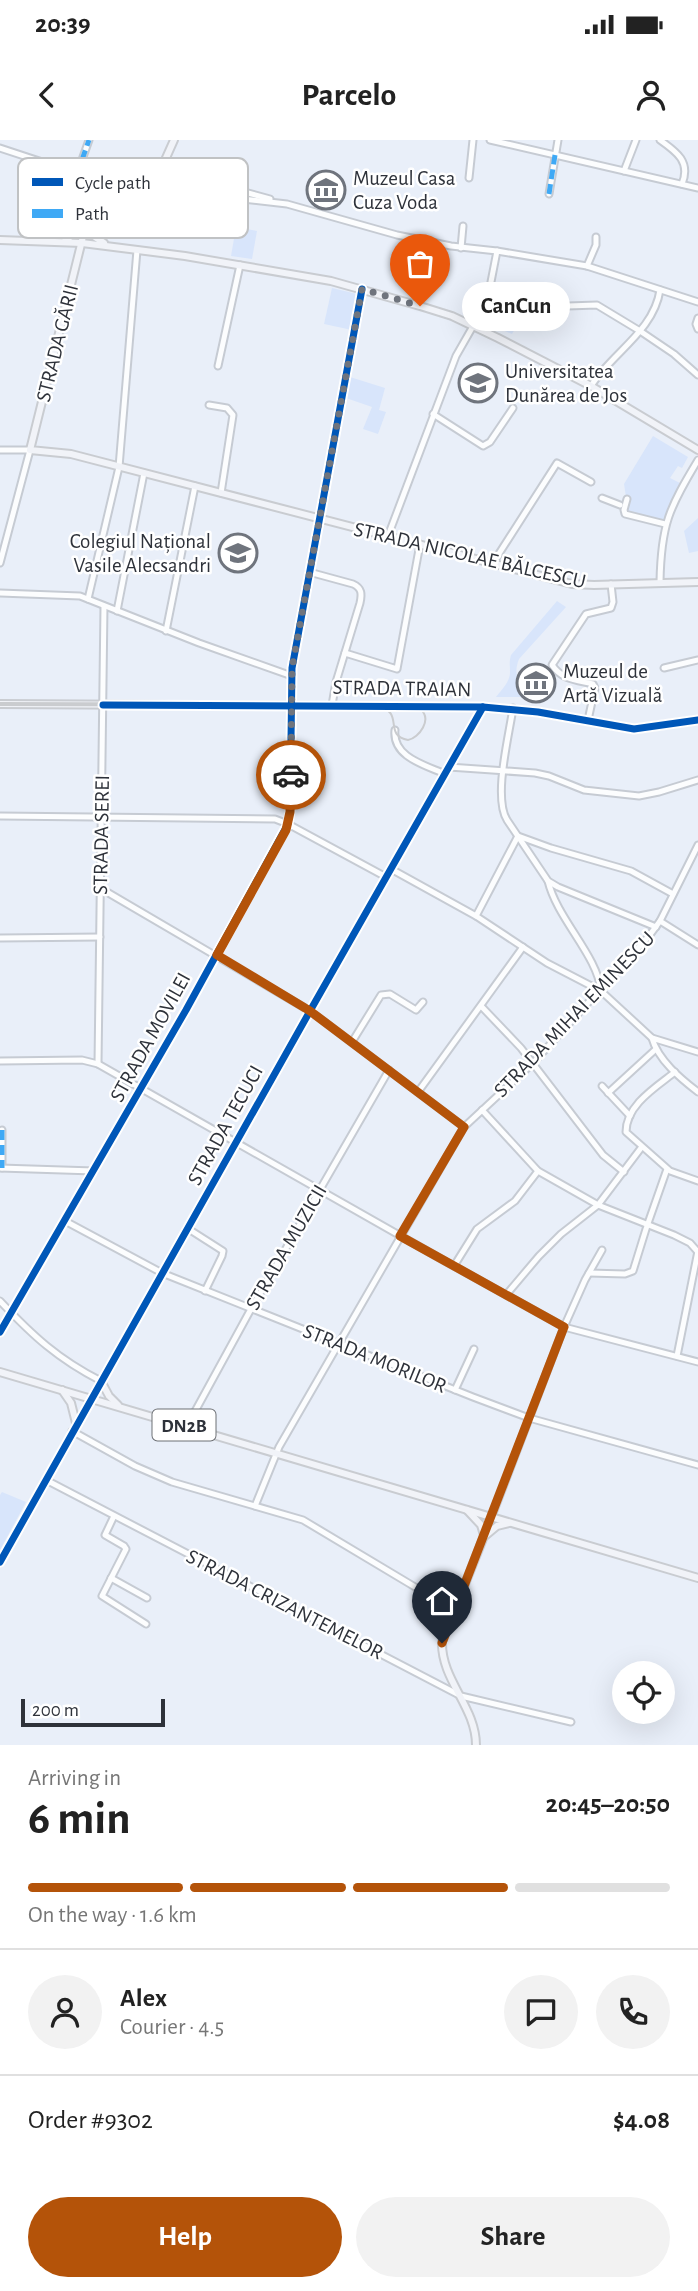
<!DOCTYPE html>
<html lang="en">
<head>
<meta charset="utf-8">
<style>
  :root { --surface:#fff; --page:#f2f2f2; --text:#222; --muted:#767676; --line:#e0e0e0; --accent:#b45309 }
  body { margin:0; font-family:"Alegreya Sans",sans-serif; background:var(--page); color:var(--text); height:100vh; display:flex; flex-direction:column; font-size:26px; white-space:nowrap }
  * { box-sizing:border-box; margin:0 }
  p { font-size:23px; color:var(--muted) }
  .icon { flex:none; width:38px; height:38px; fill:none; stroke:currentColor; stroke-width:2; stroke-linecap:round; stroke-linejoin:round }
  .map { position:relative; height:1605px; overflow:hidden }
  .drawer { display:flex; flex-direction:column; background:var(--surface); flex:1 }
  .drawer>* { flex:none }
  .fabs { position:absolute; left:612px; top:1521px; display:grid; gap:14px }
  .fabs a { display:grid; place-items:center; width:63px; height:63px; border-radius:50%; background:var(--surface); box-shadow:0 7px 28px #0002; font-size:35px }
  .scale { position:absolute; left:21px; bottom:18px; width:144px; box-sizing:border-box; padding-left:7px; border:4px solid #2e323a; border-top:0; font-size:19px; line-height:24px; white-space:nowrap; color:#2e323a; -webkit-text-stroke:5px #fff; paint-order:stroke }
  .pin { position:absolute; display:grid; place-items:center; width:60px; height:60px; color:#fff; margin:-72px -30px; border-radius:50% 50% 50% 0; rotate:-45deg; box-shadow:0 0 7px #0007 }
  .pin .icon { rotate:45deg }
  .courier { position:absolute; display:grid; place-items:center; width:70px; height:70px; margin:-35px; border:5px solid #b45309; border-radius:50%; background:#fff; color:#222; box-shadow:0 2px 9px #0007 }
  .bubble { position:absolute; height:49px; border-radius:24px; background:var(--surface); box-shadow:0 7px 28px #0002; font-size:23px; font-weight:700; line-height:49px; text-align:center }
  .summary em { font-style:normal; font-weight:700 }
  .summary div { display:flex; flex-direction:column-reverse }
  .summary { display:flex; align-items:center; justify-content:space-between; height:119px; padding:0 28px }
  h1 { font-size:46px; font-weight:700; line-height:52px }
  .bar { display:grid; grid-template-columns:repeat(4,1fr); gap:10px 7px; align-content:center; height:84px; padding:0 28px }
  .bar i { height:9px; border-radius:5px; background:var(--line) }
  .bar .on { background:var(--accent) }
  .bar p { grid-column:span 4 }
  .line { display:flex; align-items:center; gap:18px; padding:0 28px; border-top:2px solid var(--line) }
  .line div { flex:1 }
  .round { display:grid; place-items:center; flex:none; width:74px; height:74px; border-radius:37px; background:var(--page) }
  .primary-button { display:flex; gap:14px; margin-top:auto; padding:14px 28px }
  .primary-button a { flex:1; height:80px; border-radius:42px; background:var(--accent); color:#fff; font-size:28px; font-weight:700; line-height:80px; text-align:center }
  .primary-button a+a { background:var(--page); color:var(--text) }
  .status { display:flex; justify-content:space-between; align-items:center; height:49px; padding:0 35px; background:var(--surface); direction:ltr }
  .status svg { height:19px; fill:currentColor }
  header { display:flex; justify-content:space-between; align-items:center; height:91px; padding:0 28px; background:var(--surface); font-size:32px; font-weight:700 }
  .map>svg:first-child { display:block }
</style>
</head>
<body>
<div class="status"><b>20:39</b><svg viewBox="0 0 49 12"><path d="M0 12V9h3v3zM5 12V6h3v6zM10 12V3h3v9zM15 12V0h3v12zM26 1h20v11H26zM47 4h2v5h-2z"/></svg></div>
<header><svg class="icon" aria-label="back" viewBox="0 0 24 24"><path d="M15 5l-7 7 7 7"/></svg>Parcelo<svg class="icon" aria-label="person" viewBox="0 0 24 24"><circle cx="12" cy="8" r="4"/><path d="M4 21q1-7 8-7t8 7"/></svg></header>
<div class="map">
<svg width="698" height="1605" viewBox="0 0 698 1605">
  <rect width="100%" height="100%" fill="#e9eff9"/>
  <!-- green -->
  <g fill="#d8e5fb">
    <polygon points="236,87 257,91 252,119 231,116"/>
    <polygon points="332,148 357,154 352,190 324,184"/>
    <polygon points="524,173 512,194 482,181 484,175"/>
    <polygon points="350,237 385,248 379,270 386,272 378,294 363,289 372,267 346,258"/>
    <polygon points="653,296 688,317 682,328 678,326 670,338 680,343 664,383 626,374 626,357 624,344"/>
    <polygon points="698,378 698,411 689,413 684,391"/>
    <path d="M557,461L566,467L519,519C512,537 520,545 533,557H496C502,549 510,542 510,532C510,525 509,522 511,515Z"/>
    <polygon points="2,1352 26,1362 0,1410 0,1355"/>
  </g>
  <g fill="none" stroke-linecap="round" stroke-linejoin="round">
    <defs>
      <g id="minor">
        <polyline points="490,0 698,48"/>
        <path d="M660,0C677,12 691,22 682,44"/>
        <polyline points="0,8 97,40"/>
        <polyline points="624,31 636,0"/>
        <polyline points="77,34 89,0"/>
        <polyline points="157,38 222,46 270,59"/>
        <polyline points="469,38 473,0"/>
        <polyline points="95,48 180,52 287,64 397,95 451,106 497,111 587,126 698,162"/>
        <polyline points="549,54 558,0"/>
        <polyline points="461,108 463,86"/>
        <polyline points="587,126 596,105 596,97"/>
        <polyline points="482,169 597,165 640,191 674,214 698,235"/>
        <polyline points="698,178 696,184 698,189"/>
        <polyline points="218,226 240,125"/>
        <path d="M591,246C611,214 654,191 660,150"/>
        <polyline points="209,265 227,268 233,275 221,353"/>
        <polyline points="433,274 483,306 490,302 513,268"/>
        <polyline points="0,310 30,310 0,423"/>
        <polyline points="602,358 620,365"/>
        <polyline points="627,359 624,370 625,374 665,384"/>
        <polyline points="388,396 456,216 480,174 490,147 497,111"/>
        <polyline points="493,423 557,323 591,342"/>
        <path d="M309,432L353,444C362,448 362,454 360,463L336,542L332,565"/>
        <path d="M660,442C661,385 669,368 698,320"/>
        <polyline points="0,453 80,456 199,503 292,536"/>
        <polyline points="88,459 119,327 137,110"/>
        <polyline points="117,471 144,333"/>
        <polyline points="166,491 195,346"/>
        <polyline points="345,513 397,529 420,404"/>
        <polyline points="664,528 698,520"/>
        <path d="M513,568C509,596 493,657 507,680L548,741L558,747L656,787"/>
        <path d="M588,580L595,548L593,544C576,540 562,540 552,525L586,474L611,468L613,462L611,444"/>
        <path d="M395,590C392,617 425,625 445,634"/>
        <polyline points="449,627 535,633 549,636 584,650 639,656 659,652 698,640"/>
        <polyline points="0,676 275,679 288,684 386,737"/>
        <polyline points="391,729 476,776 547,823 601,851 652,898 698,912"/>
        <path d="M548,741C557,779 598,816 601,851"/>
        <polyline points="100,748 310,871 464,987"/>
        <polyline points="476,776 518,696 551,708 631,731 673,754"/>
        <polyline points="660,781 698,805"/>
        <polyline points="0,798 100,797"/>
        <polyline points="481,866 521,908 603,1015 624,1032"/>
        <path d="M652,898C658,920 681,939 698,952"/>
        <polyline points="352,902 381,855 390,854 416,870 423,862"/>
        <polyline points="0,921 82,920 98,924 443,1120 564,1187 698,1222"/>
        <polyline points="98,924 104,466"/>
        <path d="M675,932C656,947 626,965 626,992L670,1031L698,1041"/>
        <polyline points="602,946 630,976"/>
        <polyline points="418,952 523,807"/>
        <polyline points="608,953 656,909"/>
        <polyline points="482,970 538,1031 598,1065 674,1095 690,1103 698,1112"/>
        <polyline points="2,990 2,1028"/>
        <polyline points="0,1028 94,1031"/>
        <polyline points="65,1081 162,1133 473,1257 529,1278 698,1325"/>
        <polyline points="187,1088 223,1111 222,1116 205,1151"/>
        <polyline points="454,1126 477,1089 515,1061 538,1031"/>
        <polyline points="589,1133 625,1134 633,1131 646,1089 667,1029"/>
        <polyline points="506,1155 539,1116 561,1094 598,1065 641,1008"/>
        <path d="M0,1161C33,1196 58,1219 101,1241"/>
        <polyline points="0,1192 186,870 288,684 290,672 292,528 362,149"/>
        <polyline points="677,1216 698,1111"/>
        <polyline points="455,1250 474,1209"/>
        <polyline points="187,1286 251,1169 389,930"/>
        <polyline points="72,1291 135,1326 172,1342 303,1380 415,1447 456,1465"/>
        <polyline points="46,1340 461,1556 571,1582"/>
        <polyline points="255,1366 279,1307 464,987 533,923 649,796 660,781 698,705"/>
        <polyline points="114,1376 105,1395 124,1406 126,1409 102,1456 146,1484"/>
        <polyline points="492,1376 564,1187 585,1140 602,1110"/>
        <polyline points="111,1438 147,1458"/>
      </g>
      <g id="major">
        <polyline points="174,0 157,38 97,40 30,310 71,314 572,444 594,445 698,442"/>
        <polyline points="86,84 95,97 104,103"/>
        <polyline points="0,100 82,103 185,116 331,141 420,166 452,176 498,198 591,246 698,310"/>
        <polyline points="65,101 84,86"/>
        <polyline points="0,564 483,567 538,572 634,589 698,580"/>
        <polyline points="0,1232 698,1438"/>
        <polyline points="101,1241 109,1256 118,1265"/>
        <polyline points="62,1250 71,1263 76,1283"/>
        <polyline points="467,1370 481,1385 484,1395"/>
        <polyline points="485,1396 497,1386 509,1383"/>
        <polyline points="0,1422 310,871 483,567"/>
        <path d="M476,1605C476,1567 441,1540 442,1502L492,1376"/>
      </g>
    </defs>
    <!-- minor casing -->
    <use href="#minor" stroke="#c6cbd3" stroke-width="9"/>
    <!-- major casing -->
    <use href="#major" stroke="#c9ccd1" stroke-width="10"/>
    <!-- minor -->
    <use href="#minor" stroke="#fcfdfe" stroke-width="5"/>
    <!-- major -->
    <use href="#major" stroke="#f1f3f8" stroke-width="6"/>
    <!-- tram -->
    <path stroke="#cacccf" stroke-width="2" d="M0,563L392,564C401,564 413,563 420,569C433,579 419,598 408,600C382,595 406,572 377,566L0,565"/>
    <!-- quiet -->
    <g stroke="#3fa9f5" stroke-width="5" stroke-dasharray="10 5" stroke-linecap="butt">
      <polyline points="77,34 89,0"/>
      <polyline points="549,54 555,15"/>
      <polyline points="2,990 2,1028"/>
    </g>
    <defs>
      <g id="cycleway">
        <polyline points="103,565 483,567 538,572 634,589 698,580"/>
        <polyline points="0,1192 186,870 288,684 290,672 292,528 362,149"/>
        <polyline points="0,1422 310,871 483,567"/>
      </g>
    </defs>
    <!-- cycleway casing -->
    <use href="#cycleway" stroke="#fff" stroke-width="11"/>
    <!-- cycleway -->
    <use href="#cycleway" stroke="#0057b8" stroke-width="7"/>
  </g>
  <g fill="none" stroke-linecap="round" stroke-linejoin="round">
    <!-- done -->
    <polyline stroke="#6f747d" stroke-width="7" stroke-dasharray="0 12.6" points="291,635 292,528 362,149 420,166"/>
    <!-- route -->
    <polyline stroke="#b45309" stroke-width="9" points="291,635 290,672 286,690 217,815 310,871 464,987 400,1096 564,1187 442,1503"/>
  </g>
  <!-- icons -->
  <defs>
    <symbol id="museum-ring" viewBox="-11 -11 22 22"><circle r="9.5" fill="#fff" stroke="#6f747d" stroke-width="1.5"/><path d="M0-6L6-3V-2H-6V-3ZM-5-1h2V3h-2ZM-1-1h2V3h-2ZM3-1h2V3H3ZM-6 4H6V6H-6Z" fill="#6f747d"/></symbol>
    <symbol id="university-ring" viewBox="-11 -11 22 22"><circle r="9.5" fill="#fff" stroke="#6f747d" stroke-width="1.5"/><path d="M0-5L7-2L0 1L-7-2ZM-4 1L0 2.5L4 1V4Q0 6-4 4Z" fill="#6f747d"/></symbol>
  </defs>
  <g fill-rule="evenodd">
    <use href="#museum-ring" x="304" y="28" width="44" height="44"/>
    <use href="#university-ring" x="456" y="221" width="44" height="44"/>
    <use href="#university-ring" x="216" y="391" width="44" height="44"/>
    <use href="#museum-ring" x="514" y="521" width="44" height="44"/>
  </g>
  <g text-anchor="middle" stroke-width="5" stroke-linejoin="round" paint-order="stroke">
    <!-- shield labels -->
    <rect fill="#fff" stroke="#6d7075" stroke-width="2" x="152.5" y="1269.5" width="63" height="31" rx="5"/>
    <g font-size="19" font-weight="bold" fill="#2e323a">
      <text x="184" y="1292">DN2B</text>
    </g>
    <!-- poi labels -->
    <g font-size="21" fill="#2e323a" stroke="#fff" text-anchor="start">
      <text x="353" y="45">Muzeul Casa<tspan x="353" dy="24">Cuza Voda</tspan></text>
      <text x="505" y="238">Universitatea<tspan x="505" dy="24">Dunărea de Jos</tspan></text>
      <text x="211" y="408" text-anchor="end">Colegiul Național<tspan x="211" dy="24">Vasile Alecsandri</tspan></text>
      <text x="563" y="538">Muzeul de<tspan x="563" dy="24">Artă Vizuală</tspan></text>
    </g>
    <!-- street labels -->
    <g font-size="21" fill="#2e323a" stroke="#fff">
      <text transform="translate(57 203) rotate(-76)" y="7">STRADA GĂRII</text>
      <text transform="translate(470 415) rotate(13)" y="7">STRADA NICOLAE BĂLCESCU</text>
      <text transform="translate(402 548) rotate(1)" y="7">STRADA TRAIAN</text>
      <text transform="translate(101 695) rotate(-89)" y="7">STRADA SEREI</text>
      <text transform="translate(574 874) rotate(-46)" y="7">STRADA MIHAI EMINESCU</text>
      <text transform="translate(150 897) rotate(-61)" y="7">STRADA MOVILEI</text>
      <text transform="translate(225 985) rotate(-61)" y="7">STRADA TECUCI</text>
      <text transform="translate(286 1107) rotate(-60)" y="7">STRADA MUZICII</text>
      <text transform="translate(375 1218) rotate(22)" y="7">STRADA MORILOR</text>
      <text transform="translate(285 1464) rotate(27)" y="7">STRADA CRIZANTEMELOR</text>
    </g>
  </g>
  <!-- legend -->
  <rect x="18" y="18" width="230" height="80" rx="10" fill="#fff" stroke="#c0c2c4" stroke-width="2"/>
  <rect x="32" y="38" width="31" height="8" fill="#0057b8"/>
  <rect x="32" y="69" width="31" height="9" fill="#3fa9f5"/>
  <g font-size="19" fill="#2e323a">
    <text x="75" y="49">Cycle path</text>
    <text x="75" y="80">Path</text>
  </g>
</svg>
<div class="fabs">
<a><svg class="icon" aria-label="locate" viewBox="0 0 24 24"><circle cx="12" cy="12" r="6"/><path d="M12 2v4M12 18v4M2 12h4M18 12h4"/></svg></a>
</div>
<div class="scale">200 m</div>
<div class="pin" style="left:420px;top:166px;background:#ea580c"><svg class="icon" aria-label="bag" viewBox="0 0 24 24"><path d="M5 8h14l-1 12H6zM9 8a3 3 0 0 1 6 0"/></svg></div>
<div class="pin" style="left:442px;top:1503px;background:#1f2937"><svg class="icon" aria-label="home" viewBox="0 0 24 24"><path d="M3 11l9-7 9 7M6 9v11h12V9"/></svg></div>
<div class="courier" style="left:291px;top:635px"><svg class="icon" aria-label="car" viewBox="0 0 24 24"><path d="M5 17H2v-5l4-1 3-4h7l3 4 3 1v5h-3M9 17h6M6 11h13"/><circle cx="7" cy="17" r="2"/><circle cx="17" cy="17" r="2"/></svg></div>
<div class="bubble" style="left:462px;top:142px;width:108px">CanCun</div>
</div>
<section class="drawer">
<div class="summary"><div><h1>6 min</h1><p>Arriving in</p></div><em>20:45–20:50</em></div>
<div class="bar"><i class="on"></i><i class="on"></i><i class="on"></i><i></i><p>On the way · 1.6 km</p></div>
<div class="line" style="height:126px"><a class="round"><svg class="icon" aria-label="person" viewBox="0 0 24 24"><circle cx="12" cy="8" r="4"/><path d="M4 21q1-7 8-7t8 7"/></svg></a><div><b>Alex</b><p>Courier · 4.5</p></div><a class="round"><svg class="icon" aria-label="chat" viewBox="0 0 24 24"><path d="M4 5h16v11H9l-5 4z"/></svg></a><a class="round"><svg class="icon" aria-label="phone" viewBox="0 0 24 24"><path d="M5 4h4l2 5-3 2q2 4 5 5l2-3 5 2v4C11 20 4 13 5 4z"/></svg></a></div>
<div class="line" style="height:91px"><div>Order #9302</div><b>$4.08</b></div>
<div class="primary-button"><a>Help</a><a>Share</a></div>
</section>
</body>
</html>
